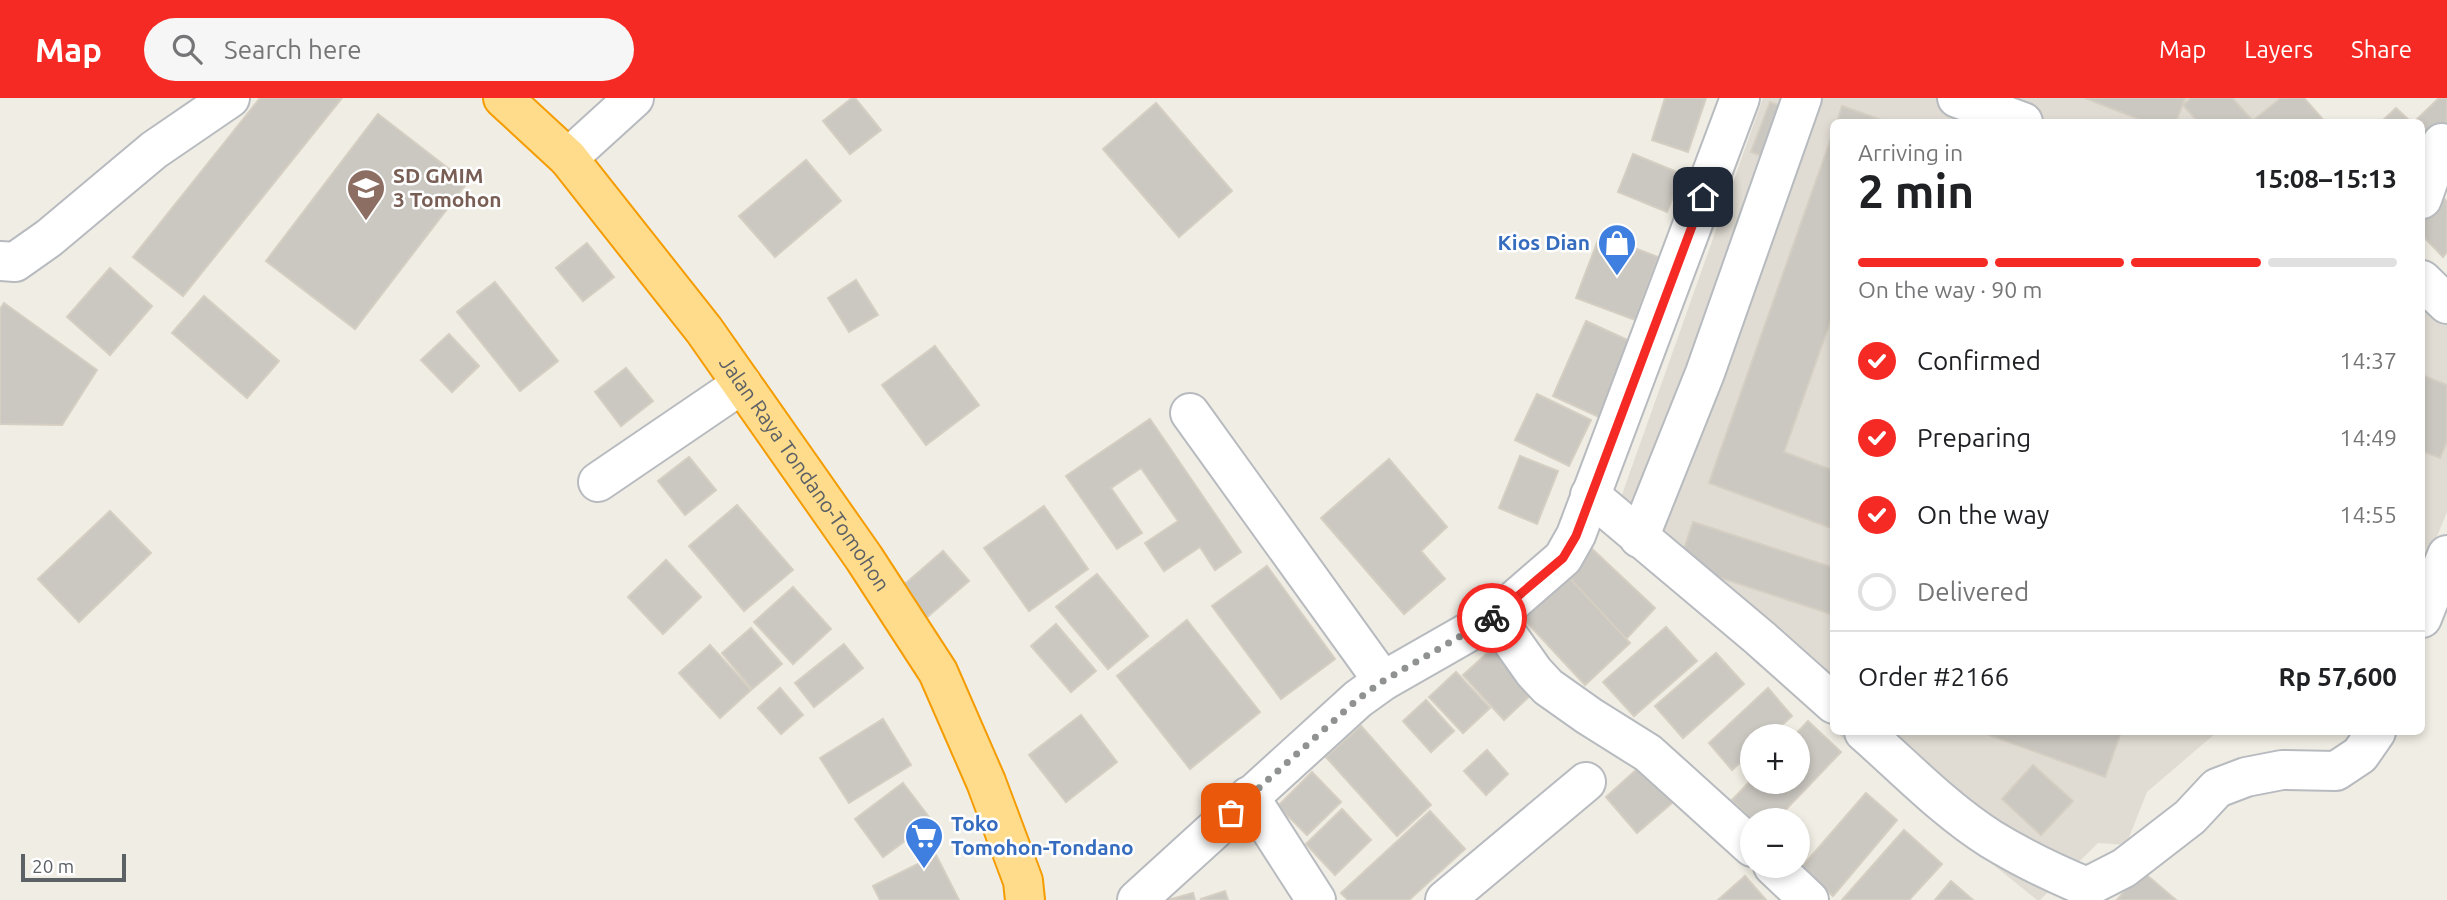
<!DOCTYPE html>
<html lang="en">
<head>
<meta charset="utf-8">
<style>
  :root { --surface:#fff; --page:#f6f6f6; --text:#202124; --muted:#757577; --line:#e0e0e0; --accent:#f62a24 }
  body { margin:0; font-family:Ubuntu,sans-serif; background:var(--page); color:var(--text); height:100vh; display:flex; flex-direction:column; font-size:26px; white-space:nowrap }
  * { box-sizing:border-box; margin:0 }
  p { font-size:23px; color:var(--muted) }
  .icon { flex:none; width:38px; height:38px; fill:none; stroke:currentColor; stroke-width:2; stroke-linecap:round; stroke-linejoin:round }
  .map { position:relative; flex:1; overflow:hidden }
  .drawer { position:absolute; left:1830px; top:21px; width:595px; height:616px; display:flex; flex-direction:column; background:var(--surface); border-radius:10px; box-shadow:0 4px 10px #0003 }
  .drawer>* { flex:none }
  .controls { position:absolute; left:1740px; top:626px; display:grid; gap:14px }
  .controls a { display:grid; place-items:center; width:70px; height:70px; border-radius:50%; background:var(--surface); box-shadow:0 4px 10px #0003; font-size:35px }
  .scale { position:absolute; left:21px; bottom:18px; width:105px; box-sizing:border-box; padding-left:7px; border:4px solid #5c6166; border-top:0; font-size:19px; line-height:24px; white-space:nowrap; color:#5c6166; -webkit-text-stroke:5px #fff; paint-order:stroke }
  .pin { position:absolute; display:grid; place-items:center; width:60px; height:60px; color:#fff; margin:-30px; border-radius:14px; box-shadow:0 4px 10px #0006 }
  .courier { position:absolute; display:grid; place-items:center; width:70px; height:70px; margin:-35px; border:5px solid #f62a24; border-radius:50%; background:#fff; color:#222; box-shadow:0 2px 9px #0007 }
  .headline em { font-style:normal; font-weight:700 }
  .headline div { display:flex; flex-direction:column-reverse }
  .headline { display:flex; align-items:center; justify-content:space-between; height:119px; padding:0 28px }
  h1 { font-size:46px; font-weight:700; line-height:52px }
  .bar { display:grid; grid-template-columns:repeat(4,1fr); gap:10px 7px; align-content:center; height:84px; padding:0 28px }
  .bar i { height:9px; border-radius:5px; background:var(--line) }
  .bar .active { background:var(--accent) }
  .bar p { grid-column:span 4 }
  .line { display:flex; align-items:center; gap:18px; padding:0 28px; border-top:2px solid var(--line) }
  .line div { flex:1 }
  ol { padding:0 28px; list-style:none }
  li { display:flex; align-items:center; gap:21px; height:77px }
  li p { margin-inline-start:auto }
  li .icon { padding:7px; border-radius:50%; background:var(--accent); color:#fff; stroke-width:4 }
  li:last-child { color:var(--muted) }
  li i { width:38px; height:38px; border:4px solid var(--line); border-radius:50% }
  header { display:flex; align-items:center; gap:42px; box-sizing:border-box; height:98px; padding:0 35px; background:var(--accent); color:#fff }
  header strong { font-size:33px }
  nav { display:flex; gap:38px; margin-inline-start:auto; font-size:24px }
  .search { width:490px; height:63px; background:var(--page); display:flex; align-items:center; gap:18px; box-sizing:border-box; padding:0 24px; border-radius:38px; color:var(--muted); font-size:26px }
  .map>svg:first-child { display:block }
</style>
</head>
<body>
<header>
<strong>Map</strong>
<div class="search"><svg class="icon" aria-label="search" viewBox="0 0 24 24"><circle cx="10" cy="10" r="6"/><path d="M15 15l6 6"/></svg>Search here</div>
<nav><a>Map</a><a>Layers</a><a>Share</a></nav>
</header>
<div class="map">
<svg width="2447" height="802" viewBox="0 0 2447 802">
  <rect width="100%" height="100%" fill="#f0ede4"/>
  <!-- education -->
  <g fill="#e0dcd3">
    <polygon points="1763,0 2305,0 2326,24 1834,24 1834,631 1608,436"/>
    <polygon points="2422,204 2447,221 2447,414 2422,475"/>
    <polygon points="1836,634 2217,634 2147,694 2126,747 2098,745 2040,802 2037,802 1945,728"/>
  </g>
  <!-- building -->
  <g fill="#cbc7c1" stroke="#d5cec2" stroke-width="2">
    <polygon points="260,0 342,0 183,198 133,159"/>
    <polygon points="852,0 855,0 881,32 850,56 823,23"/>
    <polygon points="1665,0 1706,0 1688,54 1652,42"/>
    <polygon points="2085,0 2185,0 2176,24 2146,24"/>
    <polygon points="2191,0 2232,0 2254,24 2198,24 2183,7"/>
    <polygon points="2281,0 2304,0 2325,24 2258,24 2255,21"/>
    <polygon points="2439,0 2447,0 2447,23 2430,40 2422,33 2422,24 2414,24"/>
    <polygon points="1770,4 1794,13 1775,63 1751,54"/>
    <polygon points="1156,5 1232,93 1179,139 1103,51"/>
    <polygon points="1842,8 1887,24 1837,24"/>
    <polygon points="2396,10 2411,24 2381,24"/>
    <polygon points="378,16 467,85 355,231 266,163"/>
    <polygon points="1834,32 1834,213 1784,354 1834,373 1834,431 1709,385"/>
    <polygon points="1633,56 1682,76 1667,114 1618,94"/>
    <polygon points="806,62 841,103 775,159 739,118"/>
    <polygon points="2444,100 2447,104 2447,154 2443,159 2422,137 2422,122"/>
    <polygon points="1600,137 1658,159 1635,222 1576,200"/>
    <polygon points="587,145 614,179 583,203 556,170"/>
    <polygon points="110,170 152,208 110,257 67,219"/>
    <polygon points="856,182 878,217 849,234 828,200"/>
    <polygon points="495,184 558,263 520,293 457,214"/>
    <polygon points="204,198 279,263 247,300 172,235"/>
    <polygon points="4,205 97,272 62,327 0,326 0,211"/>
    <polygon points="1586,223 1634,245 1601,320 1553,298"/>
    <polygon points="449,236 479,268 452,294 421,262"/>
    <polygon points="935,248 979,307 926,347 882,287"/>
    <polygon points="626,270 653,303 621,328 595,294"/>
    <polygon points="2422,277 2447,287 2447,343 2440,360 2422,353"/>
    <polygon points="1537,296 1591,322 1569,368 1515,342"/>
    <polygon points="1150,321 1241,454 1215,472 1200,449 1164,473 1145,445 1178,423 1141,370 1111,390 1142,435 1117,451 1066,378"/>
    <polygon points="1520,358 1558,373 1537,426 1499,410"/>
    <polygon points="689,359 716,392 685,417 658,383"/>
    <polygon points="1389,361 1447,429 1421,453 1445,481 1404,516 1321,420"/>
    <polygon points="737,407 793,472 744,513 689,448"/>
    <polygon points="1044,408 1088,471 1029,513 984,450"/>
    <polygon points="110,413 151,455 79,524 38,481"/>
    <polygon points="1693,424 1834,470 1834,517 1679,466"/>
    <polygon points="1589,448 1655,510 1626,541 1560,479"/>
    <polygon points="943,453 969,483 918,527 892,497"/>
    <polygon points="666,462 701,499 663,536 628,499"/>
    <polygon points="1267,468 1335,561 1281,601 1212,508"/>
    <polygon points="1097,476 1148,538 1108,571 1056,509"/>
    <polygon points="1566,476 1630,545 1585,587 1521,518"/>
    <polygon points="793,489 831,531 793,566 754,524"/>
    <polygon points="1187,522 1260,614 1190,671 1117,578"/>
    <polygon points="1056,526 1096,573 1071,594 1031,548"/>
    <polygon points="1666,529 1697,563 1634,618 1603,584"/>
    <polygon points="751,530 782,566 752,591 722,555"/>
    <polygon points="844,546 863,570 814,609 795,585"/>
    <polygon points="710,547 751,592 720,620 679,575"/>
    <polygon points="1493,550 1534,594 1504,622 1463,577"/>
    <polygon points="1716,555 1744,586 1683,640 1655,608"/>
    <polygon points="1456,574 1490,610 1463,635 1429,599"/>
    <polygon points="780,590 803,617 781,636 758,610"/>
    <polygon points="1768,590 1792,618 1769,639 1752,639 1752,654 1732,672 1709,645"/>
    <polygon points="1426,602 1454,633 1431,654 1403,623"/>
    <polygon points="1081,617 1117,664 1066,704 1029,657"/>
    <polygon points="883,621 911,667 849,705 820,660"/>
    <polygon points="1808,623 1841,654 1775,723 1753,723 1732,702 1752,681 1752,684 1797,684 1797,639 1793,639"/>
    <polygon points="1361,628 1431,707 1397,738 1326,659"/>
    <polygon points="1981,634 2121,634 2105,679"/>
    <polygon points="1487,652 1508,676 1486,697 1464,673"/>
    <polygon points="1647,662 1679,699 1637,735 1606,699"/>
    <polygon points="2033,667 2073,703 2041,737 2002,701"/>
    <polygon points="1312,674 1341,704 1307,737 1278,708"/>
    <polygon points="903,685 932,723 883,759 855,721"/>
    <polygon points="1866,695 1897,722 1833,798 1801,770"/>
    <polygon points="1342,711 1371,742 1335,777 1306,746"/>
    <polygon points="1430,713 1465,751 1409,802 1348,802 1341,795"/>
    <polygon points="1904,732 1942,766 1909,802 1842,802"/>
    <polygon points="936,757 959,802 880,802 873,788"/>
    <polygon points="2142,773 2176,802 2117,802"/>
    <polygon points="1745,778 1766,802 1718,802"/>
    <polygon points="1951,783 1973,802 1935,802"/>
    <polygon points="1225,793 1228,802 1202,802 1201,801"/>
    <polygon points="1193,795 1195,802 1168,802"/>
  </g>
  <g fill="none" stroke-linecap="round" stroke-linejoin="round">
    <defs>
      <g id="minor">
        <polyline points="1957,0 2023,24"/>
        <polyline points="568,60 634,0"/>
        <polyline points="2422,101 2442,45"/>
        <polyline points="0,163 15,164 49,140 154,52 230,0"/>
        <polyline points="2422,182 2447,206"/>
        <polyline points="1190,315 1383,583"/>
        <polyline points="598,384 742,286"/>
        <polyline points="1590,397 1760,540 1834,606"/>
        <polyline points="1639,440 1705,275 1802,0"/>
        <polyline points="1495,519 1534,574 1548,589 1589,618 1648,655 1752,749"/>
        <polyline points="2422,520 2447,457"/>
        <path d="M1864,634C1905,670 1945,712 1991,741C2022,760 2053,775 2087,789L2124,770L2190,719L2217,690L2246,679L2282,672L2336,673L2360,657L2376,634"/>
        <polyline points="1249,698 1316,802"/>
        <polyline points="1773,768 1809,802"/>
        <polyline points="1137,802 1358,601 1383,583 1495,519 1563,460 1576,437 1740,0"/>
        <polyline points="1445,802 1586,684"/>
      </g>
      <g id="highway">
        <path id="s1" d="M503,0L568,60L704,232L864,460L938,574L986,684L1023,783L1025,802"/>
      </g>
    </defs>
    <!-- minor casing -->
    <use href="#minor" stroke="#b7bbbf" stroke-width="42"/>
    <!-- highway casing -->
    <use href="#highway" stroke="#f49c00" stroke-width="42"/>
    <!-- minor -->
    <use href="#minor" stroke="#fff" stroke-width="38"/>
    <!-- highway -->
    <use href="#highway" stroke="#ffdc8c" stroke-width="38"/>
  </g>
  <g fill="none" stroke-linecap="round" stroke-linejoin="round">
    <!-- done -->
    <polyline stroke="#909292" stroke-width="7" stroke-dasharray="0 12.6" points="1231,715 1358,601 1383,583 1492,520"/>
    <!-- route -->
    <polyline stroke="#f62a24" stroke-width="9" points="1492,520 1563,460 1576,438 1703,99"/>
  </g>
  <!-- icons -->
  <defs>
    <symbol id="school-pin" viewBox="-11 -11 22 30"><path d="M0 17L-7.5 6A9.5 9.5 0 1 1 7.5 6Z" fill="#8d6e63" stroke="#fff"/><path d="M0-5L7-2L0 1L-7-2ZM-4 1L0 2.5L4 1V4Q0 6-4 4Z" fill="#fff"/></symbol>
    <symbol id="shop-pin" viewBox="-11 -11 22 30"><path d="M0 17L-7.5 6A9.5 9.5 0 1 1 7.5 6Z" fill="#3f7fe0" stroke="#fff"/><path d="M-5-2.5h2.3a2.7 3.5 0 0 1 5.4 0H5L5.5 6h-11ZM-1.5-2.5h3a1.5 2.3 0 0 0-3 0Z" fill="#fff"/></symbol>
    <symbol id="supermarket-pin" viewBox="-11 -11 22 30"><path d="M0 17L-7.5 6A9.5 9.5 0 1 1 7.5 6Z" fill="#3f7fe0" stroke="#fff"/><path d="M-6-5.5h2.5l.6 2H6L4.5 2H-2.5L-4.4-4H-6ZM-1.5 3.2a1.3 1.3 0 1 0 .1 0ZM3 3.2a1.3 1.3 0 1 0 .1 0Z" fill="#fff"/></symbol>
  </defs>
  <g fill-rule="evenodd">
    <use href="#school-pin" x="344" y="68" width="44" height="60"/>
    <use href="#shop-pin" x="1595" y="123" width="44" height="60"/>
    <use href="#supermarket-pin" x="902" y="716" width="44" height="60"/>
  </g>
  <g text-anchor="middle" stroke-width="5" stroke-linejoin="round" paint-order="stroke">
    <!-- education labels -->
    <g font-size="21" font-weight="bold" fill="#785e54" stroke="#fff" text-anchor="start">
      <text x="393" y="85">SD GMIM<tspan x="393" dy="24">3 Tomohon</tspan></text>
    </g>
    <!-- shop labels -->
    <g font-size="21" font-weight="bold" fill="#366cbe" stroke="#fff" text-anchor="end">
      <text x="1590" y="152">Kios Dian</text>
      <text x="951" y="733" text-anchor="start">Toko<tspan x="951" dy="24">Tomohon-Tondano</tspan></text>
    </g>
    <!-- street labels -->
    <g font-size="21" fill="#5c6166" stroke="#fff">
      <text dy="7" stroke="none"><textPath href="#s1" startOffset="483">Jalan Raya Tondano-Tomohon</textPath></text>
    </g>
  </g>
</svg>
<div class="controls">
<a>+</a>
<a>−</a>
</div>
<div class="scale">20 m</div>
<div class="pin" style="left:1231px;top:715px;background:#ea580c"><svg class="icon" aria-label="bag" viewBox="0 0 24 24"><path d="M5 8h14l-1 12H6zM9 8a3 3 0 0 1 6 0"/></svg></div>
<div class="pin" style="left:1703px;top:99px;background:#1f2937"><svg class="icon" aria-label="home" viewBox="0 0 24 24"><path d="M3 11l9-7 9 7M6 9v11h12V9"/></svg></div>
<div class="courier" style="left:1492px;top:520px"><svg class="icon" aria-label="bike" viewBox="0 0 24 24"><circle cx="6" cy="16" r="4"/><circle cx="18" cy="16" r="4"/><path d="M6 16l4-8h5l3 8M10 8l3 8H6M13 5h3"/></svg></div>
<section class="drawer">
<div class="headline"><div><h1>2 min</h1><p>Arriving in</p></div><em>15:08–15:13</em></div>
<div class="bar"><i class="active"></i><i class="active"></i><i class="active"></i><i></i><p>On the way · 90 m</p></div>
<ol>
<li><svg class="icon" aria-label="check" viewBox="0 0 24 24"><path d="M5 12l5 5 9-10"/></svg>Confirmed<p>14:37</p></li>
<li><svg class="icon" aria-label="check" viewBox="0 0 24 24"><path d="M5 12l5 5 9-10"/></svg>Preparing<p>14:49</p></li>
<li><svg class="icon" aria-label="check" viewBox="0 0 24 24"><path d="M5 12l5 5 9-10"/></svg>On the way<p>14:55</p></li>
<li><i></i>Delivered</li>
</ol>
<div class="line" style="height:91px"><div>Order #2166</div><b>Rp 57,600</b></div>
</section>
</div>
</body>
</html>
